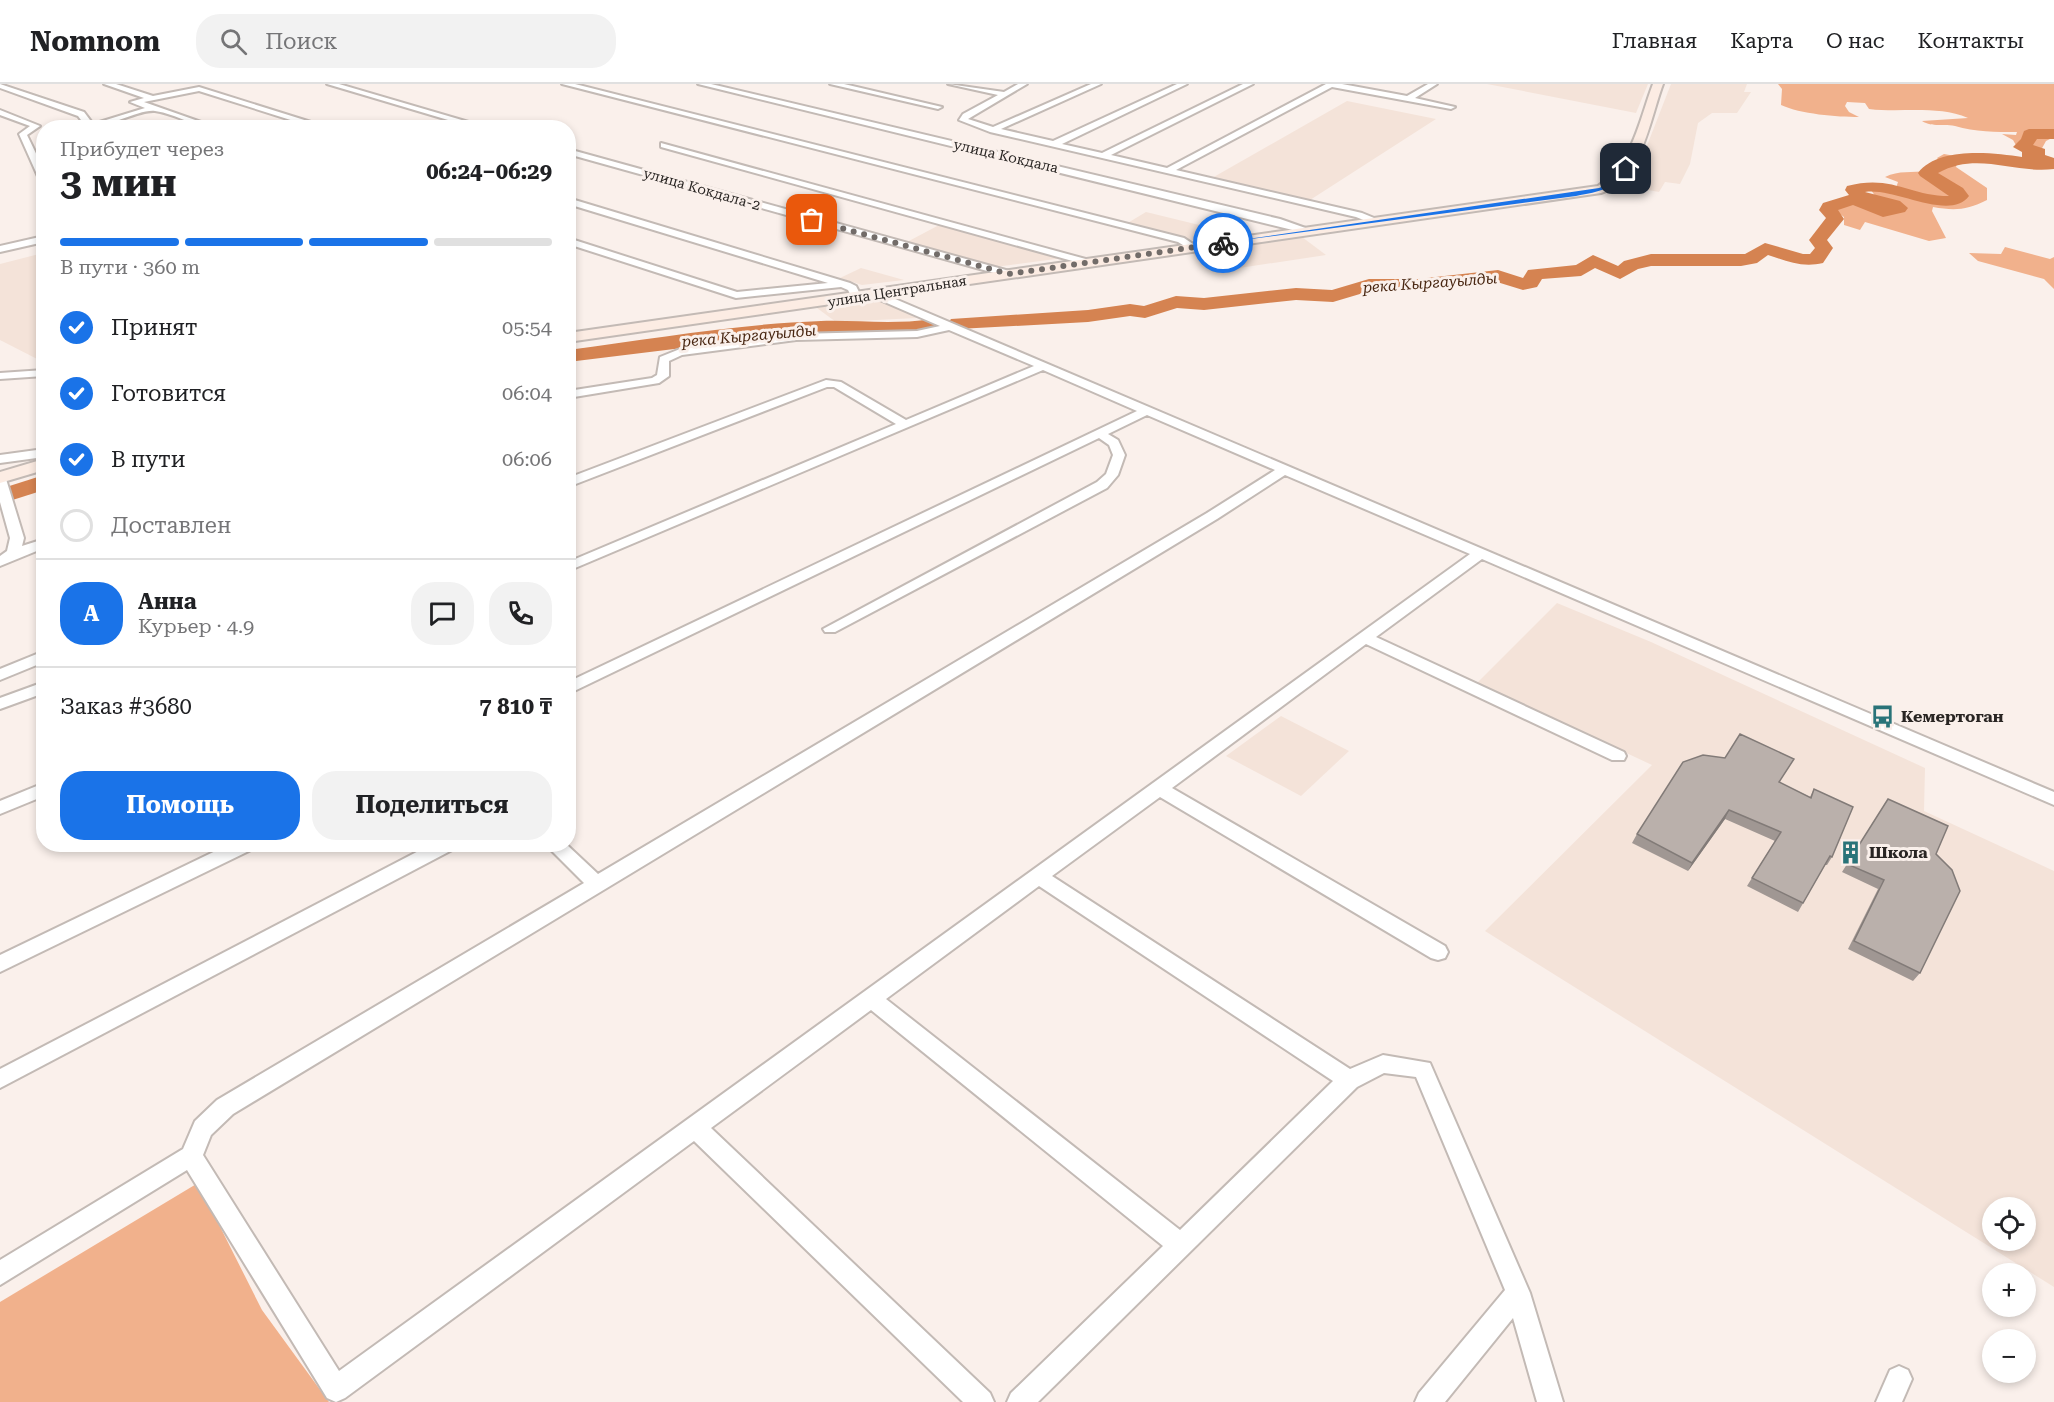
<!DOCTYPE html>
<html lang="ru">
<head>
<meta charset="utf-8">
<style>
  :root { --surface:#fff; --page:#f2f2f2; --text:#202124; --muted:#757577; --line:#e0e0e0; --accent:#1a73e8 }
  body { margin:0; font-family:"Roboto Serif",serif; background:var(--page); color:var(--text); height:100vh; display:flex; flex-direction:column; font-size:22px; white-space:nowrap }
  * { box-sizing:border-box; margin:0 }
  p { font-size:20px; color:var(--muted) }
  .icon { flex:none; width:33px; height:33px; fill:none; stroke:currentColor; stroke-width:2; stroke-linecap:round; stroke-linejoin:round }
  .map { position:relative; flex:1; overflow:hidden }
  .side { position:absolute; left:36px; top:36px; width:540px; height:732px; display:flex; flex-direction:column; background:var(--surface); border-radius:24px; box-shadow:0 3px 9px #0003 }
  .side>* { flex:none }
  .controls { position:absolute; left:1982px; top:1113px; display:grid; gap:12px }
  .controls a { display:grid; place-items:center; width:54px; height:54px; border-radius:50%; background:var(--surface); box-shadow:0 3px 9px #0003; font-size:30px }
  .pin { position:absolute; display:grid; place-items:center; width:51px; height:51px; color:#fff; margin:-26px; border-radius:12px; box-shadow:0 3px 9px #0006 }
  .courier { position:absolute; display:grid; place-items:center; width:60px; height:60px; margin:-30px; border:4px solid #1a73e8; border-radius:50%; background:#fff; color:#222; box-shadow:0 2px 8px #0007 }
  .head em { font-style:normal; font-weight:700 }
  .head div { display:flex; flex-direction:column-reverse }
  .head { display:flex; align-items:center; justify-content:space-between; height:102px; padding:0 24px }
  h1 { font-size:39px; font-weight:700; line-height:45px }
  .bar { display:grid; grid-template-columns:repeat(4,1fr); gap:9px 6px; align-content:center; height:72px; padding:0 24px }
  .bar i { height:8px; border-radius:4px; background:var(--line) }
  .bar .on { background:var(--accent) }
  .bar p { grid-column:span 4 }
  .line { display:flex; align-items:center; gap:15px; padding:0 24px; border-top:2px solid var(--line) }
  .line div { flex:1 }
  .round { display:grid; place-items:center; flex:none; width:63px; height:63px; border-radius:24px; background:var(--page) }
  ol { padding:0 24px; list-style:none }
  li { display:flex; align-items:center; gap:18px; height:66px }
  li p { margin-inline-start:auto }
  li .icon { padding:6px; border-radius:50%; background:var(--accent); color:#fff; stroke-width:4 }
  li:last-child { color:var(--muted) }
  li i { width:33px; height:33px; border:3px solid var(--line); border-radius:50% }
  .primary-button { display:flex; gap:12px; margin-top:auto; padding:12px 24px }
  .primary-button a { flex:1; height:69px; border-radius:24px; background:var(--accent); color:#fff; font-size:24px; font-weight:700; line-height:69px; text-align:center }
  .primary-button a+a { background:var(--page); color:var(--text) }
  header { display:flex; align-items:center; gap:36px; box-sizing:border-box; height:84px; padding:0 30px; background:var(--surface); border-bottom:2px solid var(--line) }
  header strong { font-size:28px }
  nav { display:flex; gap:33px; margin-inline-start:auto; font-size:21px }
  .search { width:420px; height:54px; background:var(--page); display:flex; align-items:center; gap:15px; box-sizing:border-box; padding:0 21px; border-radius:24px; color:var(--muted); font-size:22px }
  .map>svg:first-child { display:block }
</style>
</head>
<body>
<header>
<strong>Nomnom</strong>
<div class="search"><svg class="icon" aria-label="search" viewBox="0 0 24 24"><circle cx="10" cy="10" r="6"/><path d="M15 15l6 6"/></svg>Поиск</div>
<nav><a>Главная</a><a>Карта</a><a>О нас</a><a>Контакты</a></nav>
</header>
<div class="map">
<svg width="2054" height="1318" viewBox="0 0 2054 1318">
  <rect width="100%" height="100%" fill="#faf0eb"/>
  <!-- built -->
  <g fill="#f4e3d9" fill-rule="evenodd">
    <polygon points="1487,0 1648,0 1636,29"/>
    <polygon points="1671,0 1747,0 1744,8 1751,8 1737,29 1712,29 1698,39 1690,80 1680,100 1665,98 1659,108 1626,102 1634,95"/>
    <polygon points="1347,17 1436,35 1310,116 1212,94"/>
    <polygon points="1146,128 1232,149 1236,152 1195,157 1126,140"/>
    <polygon points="941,140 1063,174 995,183 907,158"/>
    <polygon points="1302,153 1326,171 1213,188 1192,169"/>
    <polygon points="43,169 44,169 43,278 0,256 0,180"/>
    <polygon points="861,184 904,196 862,201 840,194"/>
    <polygon points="876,214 917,234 836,238 817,224"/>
    <path d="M1557,519L1651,558L1925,684L1924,727L2054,787V1203L1485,847L1652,681L1477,599ZM1992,1124H2025V1156H1992Z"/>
    <polygon points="1281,632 1349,667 1301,712 1226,672"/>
  </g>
  <!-- green -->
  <g fill="#f1b18c">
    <path d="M1778,0H2054V53L2046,57L2041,66L2017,63L2013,56L2002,50L2016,51L2017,48C1996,48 1975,48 1955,42C1943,39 1933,44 1922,37L1968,34C1937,21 1901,29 1869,25L1865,19L1847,18L1845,22L1849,28L1859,33C1837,33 1800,30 1781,21L1782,5Z"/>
    <path d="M1944,70L1972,75L1976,79H1957L1956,83L1987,104V116C1967,126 1955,127 1933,123L1932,127L1946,154L1929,157L1865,138L1860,146L1844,141V133L1835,126L1843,119L1876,113L1868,102L1896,104L1898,98L1885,93C1899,86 1912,89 1927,87L1932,80L1940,78L1937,74Z"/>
    <polygon points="2005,163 2050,175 2054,173 2054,205 2044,195 1978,177 1969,169 2001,170"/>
    <polygon points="198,1099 262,1226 329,1318 0,1318 0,1218"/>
  </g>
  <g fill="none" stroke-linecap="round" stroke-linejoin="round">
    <!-- river -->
    <g fill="#d58351" fill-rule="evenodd">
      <path d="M2029,45H2054V55H2037L2033,61L2045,65V71L2054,74V85C2013,90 1978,67 1938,89L1963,104L1969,112C1950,138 1894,103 1865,108L1900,117L1908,124L1905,128L1883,133L1853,121L1838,126L1844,135L1827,156L1833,164L1823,179C1802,184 1787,177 1768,171L1757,179L1741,182H1651L1638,185L1620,195L1595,184L1581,192L1542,195L1537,203L1523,206L1497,198L1418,207H1370L1333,218L1296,216L1204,226L1177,224L1145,234L1130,232L1088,238L958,245L951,243L948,239L951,235L1088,226L1130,220L1144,222L1176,212L1204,214L1296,204L1332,206L1369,195H1418L1498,186L1523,194L1528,186L1576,181L1593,171L1618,182L1624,177L1651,170H1745L1765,159L1803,170H1810L1815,164L1809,156L1826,134L1819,126L1823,119L1849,111L1845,106L1847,102C1892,90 1909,112 1949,112L1920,92L1918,89C1939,62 1993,69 2022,73V68L2013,63L2021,55L2024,47Z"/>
      <path d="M931,235L938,237L941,241L938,245L906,251L821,249L772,253L568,278V266C652,255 737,240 821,237C858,236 894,241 931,235Z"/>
      <polygon points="44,391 44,406 0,420 0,405"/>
    </g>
    <defs>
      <g id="minor">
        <path d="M0,0L84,28L93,40L145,24L130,18L144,14L104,0H116L153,12L199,3L330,44H316L199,7L144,18L218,44C195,44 177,30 155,27C139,25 108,44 87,44L78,32L0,4Z"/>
        <polygon points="327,0 339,0 489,44 475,44"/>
        <polygon points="562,0 575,0 1184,154 1199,164 1191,166 1178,158"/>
        <polygon points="698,0 711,0 1280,135 1314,147 1309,150"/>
        <polygon points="830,0 844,0 942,23 938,25"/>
        <polygon points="948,0 1004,8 1018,0 1027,0 968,35 993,43 1091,0 1101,0 1001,45 1053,57 1177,0 1187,0 1062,60 1102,69 1243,0 1253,0 1111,71 1167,84 1326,0 1342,0 1407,12 1428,0 1437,0 1415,14 1455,23 1451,25 1332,3 1176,86 1362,129 1379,136 1381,138 1376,141 1356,133 990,48 959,36 963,30 998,11"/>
        <polygon points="0,26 40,42 27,51 44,86 44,99 40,97 19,50 30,42 0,31"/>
        <polygon points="661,59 1093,177 1095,179 1087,181 661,63"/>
        <polygon points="568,65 1013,188 1014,190 1005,192 568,70"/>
        <polygon points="568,114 850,199 856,202 862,214 853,216 848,206 841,203 736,214 568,160 568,154 737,208 828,199 568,120"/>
        <polygon points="44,152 44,158 0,168 0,162"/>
        <path d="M873,209H881L2054,708V721L1482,475L1376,553L1624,668L1626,672L1624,676H1612L1366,560L1172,704L1445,862L1448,868L1445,874L1438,876L1431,874L1160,713L1052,792L1350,985L1383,971L1430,979L1530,1209L1563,1318H1537L1513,1234L1445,1318H1415L1419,1309L1505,1206L1416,993L1384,989L1357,1003L1038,1318H1007L1011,1309L1163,1162L871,926L711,1044L990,1309L994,1318H963L694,1057L345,1314L336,1318L327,1314L187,1086L0,1201V1176L183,1065L195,1037L217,1016L584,799L545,760H566L598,790L1207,429L1275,386L1147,331L1108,350L1118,356L1125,371L1118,391L1107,404L835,548H825L823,545L1097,398L1106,390L1113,371L1109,361L1099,354L568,610V598L1137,327L1043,286L568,487V478L896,340L834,303H827L568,403V394L826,296L841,298L906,336L1034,282L949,246L917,253L796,256L682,271L669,277V292L659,299L568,314V307L652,294L657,291L660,273L680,265L796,250L917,247L940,242L873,213ZM1285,391L1470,470L339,1287L203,1071L211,1051L233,1030L1217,435ZM1039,802L1333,997L1180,1146L886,915Z"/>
        <polygon points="44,286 44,292 0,295 0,289"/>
        <polygon points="44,365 44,373 0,379 0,371"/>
        <polygon points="0,391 6,395 24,454 22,462 44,455 44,464 0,482 0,472 7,467 10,454 0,418"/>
        <polygon points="44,567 44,578 0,596 0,585"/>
        <polygon points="44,598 44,609 0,625 0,614"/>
        <polygon points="44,699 44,712 0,730 0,717"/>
        <polygon points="230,760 256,760 253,765 0,888 0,871"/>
        <polygon points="432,760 457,760 454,765 0,1004 0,985"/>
        <polygon points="1899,1282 1908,1286 1912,1295 1902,1318 1876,1318 1890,1286"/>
      </g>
      <g id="secondary">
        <path d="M1653,0H1663C1650,34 1642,97 1601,109L568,258V249L1598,102C1633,79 1639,37 1653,0Z"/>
        <polygon points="44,375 44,386 0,399 0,388"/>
      </g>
    </defs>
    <!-- minor casing -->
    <use href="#minor" stroke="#c3bab5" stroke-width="4"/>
    <!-- secondary casing -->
    <use href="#secondary" stroke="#c3bab5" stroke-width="4"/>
    <!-- minor -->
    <use href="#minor" fill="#fff" fill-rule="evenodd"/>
    <!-- secondary -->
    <use href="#secondary" fill="#fcece3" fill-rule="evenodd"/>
  </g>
  <!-- wall -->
  <g fill="#a09793">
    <polygon points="1725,674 1794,675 1779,698 1810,713 1814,705 1832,773 1827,781 1825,781 1798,828 1747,802 1775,757 1725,735 1688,787 1632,759 1637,750"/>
    <polygon points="1888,715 1936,770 1920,889 1913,897 1848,865 1878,805 1842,788"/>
  </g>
  <!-- shaded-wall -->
  <polygon fill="#827b78" points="1729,726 1725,735 1688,787 1692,779"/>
  <!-- building -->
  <g fill="#bab0ab" stroke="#827b78" stroke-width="1.5">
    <polygon points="1740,650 1794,675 1779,698 1811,714 1814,705 1853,723 1832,773 1830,772 1803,819 1752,794 1781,748 1729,726 1692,779 1637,750 1683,678 1703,671 1725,674"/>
    <polygon points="1888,715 1948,742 1936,770 1952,786 1960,807 1920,889 1854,857 1884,796 1847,780"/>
  </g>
  <!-- route -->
  <path fill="#1a73e8" d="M1624,84L1629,85C1612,106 1601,107 1576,112L1220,159L1599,104L1613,98Z"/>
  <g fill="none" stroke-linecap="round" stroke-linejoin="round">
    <!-- done -->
    <polyline stroke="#726c69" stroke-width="6" stroke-dasharray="0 10.8" points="812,136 1009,190 1223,159"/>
  </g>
  <!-- icons -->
  <defs>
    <symbol id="bus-bare" viewBox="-9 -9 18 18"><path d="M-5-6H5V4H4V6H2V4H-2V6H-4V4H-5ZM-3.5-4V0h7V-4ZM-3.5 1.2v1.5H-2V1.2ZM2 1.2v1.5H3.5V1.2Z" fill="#297378" stroke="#faf0eb" stroke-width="2.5" paint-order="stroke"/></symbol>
    <symbol id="building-bare" viewBox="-9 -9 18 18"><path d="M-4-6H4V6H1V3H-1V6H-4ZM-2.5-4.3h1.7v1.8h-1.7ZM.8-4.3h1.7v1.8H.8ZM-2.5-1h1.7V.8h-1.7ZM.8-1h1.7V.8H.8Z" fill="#297378" stroke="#faf0eb" stroke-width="2.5" paint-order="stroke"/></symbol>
  </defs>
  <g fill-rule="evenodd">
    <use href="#bus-bare" x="1866" y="616" width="33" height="33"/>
    <use href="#building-bare" x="1834" y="752" width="33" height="33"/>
  </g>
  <g text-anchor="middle" stroke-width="6" stroke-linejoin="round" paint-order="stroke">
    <!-- far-street labels -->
    <g font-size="14" fill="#292523" stroke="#faf0eb">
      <text transform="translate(1006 72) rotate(13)" y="5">улица Кокдала</text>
      <text transform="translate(702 105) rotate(16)" y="5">улица Кокдала-2</text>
      <text transform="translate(897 207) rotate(-9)" y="5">улица Центральная</text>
    </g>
    <!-- far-water labels -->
    <g font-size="15" font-style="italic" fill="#482611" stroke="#faf0eb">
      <text transform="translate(1430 199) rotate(-4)" y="5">река Кыргауылды</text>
      <text transform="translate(749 252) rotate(-5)" y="5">река Кыргауылды</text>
    </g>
    <!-- poi labels -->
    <g font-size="16" font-weight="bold" fill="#292523" stroke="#faf0eb" text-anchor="start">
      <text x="1901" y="638">Кемертоган</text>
      <text x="1869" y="774">Школа</text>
    </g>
  </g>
</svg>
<div class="controls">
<a><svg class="icon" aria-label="locate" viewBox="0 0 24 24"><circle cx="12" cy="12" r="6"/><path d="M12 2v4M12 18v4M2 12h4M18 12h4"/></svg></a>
<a>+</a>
<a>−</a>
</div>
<div class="pin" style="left:812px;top:136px;background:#ea580c"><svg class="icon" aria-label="bag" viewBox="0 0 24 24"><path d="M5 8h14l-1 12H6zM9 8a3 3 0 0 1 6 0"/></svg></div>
<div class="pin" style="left:1626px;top:85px;background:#1f2937"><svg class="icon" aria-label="home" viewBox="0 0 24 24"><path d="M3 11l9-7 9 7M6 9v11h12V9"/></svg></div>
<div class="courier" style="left:1223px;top:159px"><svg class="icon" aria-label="bike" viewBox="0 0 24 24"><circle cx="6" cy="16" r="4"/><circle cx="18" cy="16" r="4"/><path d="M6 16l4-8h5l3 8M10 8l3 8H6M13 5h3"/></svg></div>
<section class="side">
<div class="head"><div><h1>3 мин</h1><p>Прибудет через</p></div><em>06:24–06:29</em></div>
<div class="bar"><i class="on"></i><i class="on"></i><i class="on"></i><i></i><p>В пути · 360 m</p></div>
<ol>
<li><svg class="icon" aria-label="check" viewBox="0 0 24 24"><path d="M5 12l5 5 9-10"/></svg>Принят<p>05:54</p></li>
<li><svg class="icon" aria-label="check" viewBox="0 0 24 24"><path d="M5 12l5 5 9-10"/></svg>Готовится<p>06:04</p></li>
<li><svg class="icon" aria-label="check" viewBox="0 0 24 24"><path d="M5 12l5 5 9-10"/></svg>В пути<p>06:06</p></li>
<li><i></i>Доставлен</li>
</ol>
<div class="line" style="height:108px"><b class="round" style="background:var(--accent);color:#fff">А</b><div><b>Анна</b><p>Курьер · 4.9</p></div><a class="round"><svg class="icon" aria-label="chat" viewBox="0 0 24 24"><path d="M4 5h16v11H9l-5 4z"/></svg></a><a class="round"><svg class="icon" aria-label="phone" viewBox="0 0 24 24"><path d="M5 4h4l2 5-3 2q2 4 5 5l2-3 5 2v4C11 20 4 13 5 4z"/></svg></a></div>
<div class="line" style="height:78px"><div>Заказ #3680</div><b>7 810 ₸</b></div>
<div class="primary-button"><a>Помощь</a><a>Поделиться</a></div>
</section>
</div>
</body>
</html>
